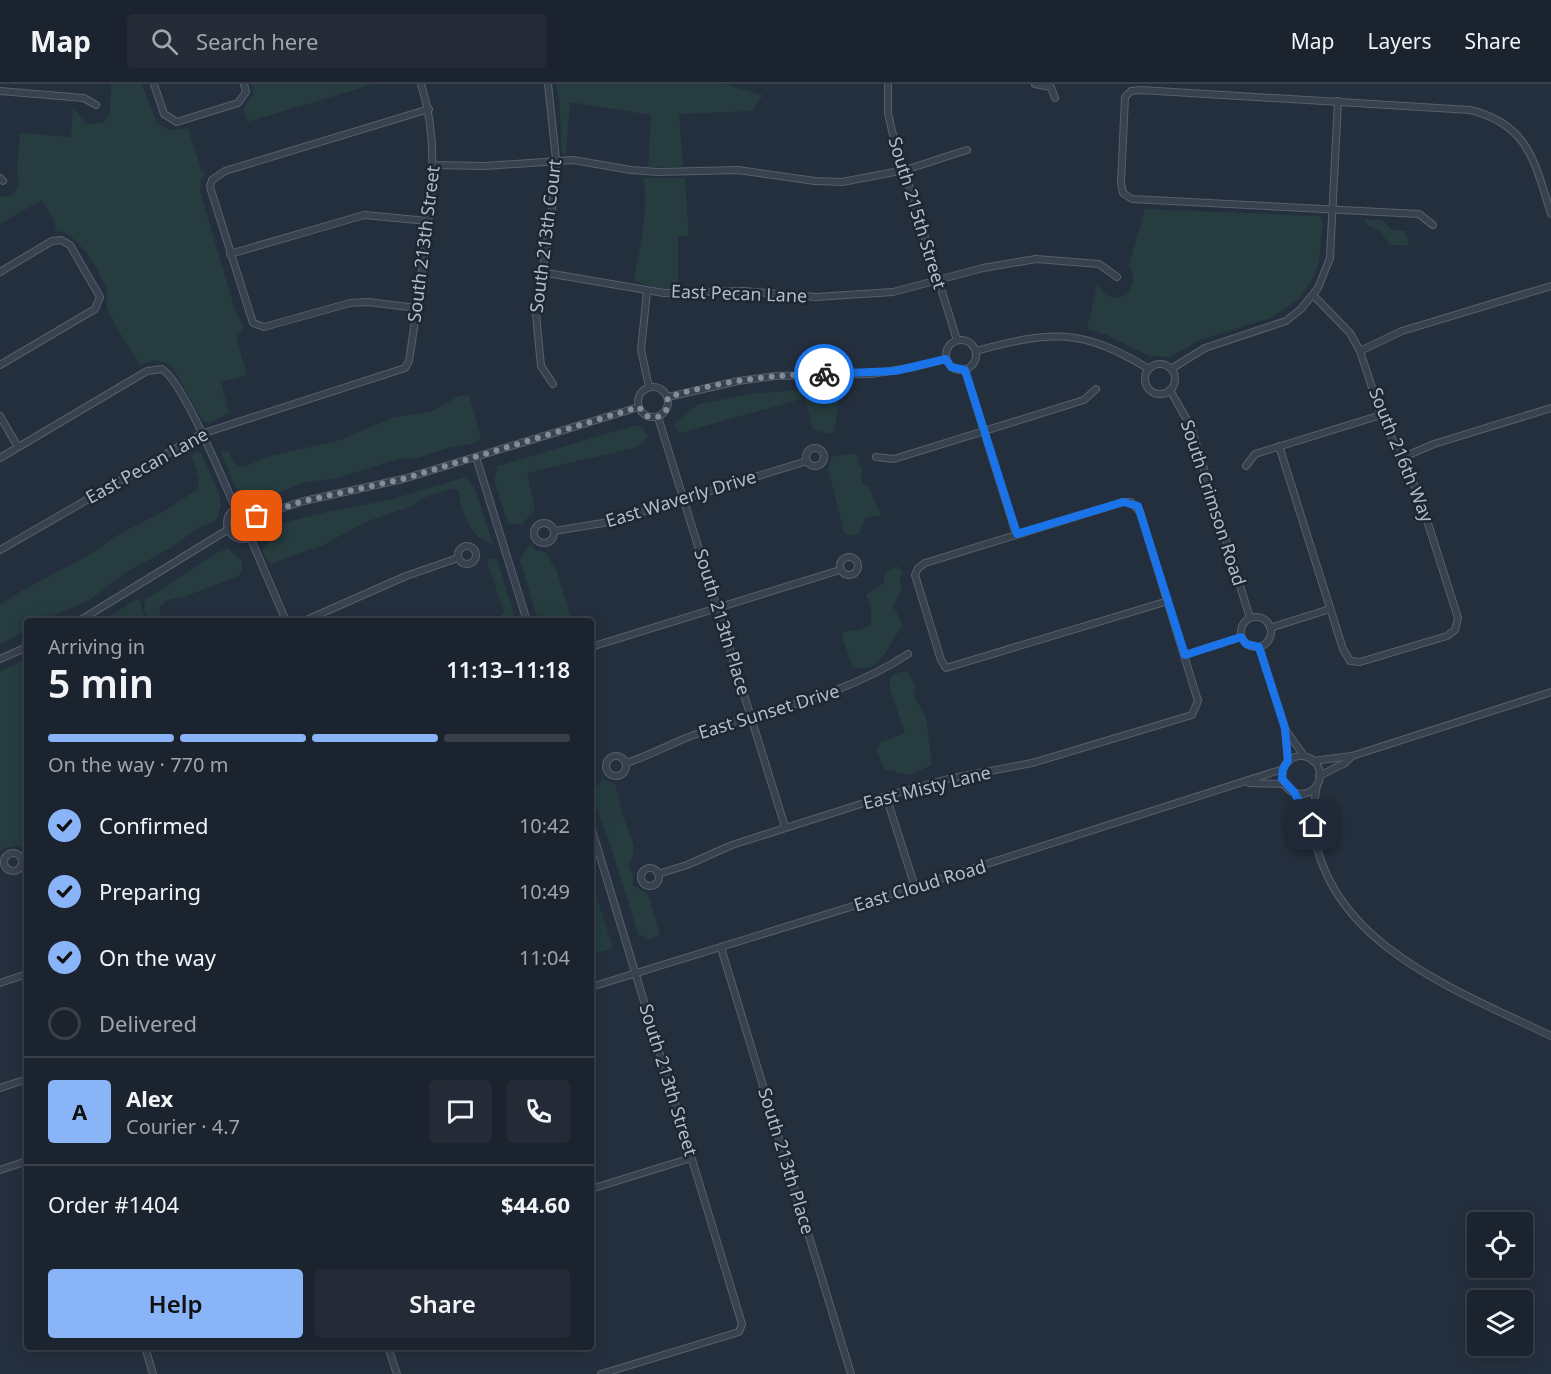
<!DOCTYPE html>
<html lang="en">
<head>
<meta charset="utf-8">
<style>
  :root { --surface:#1b232e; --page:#242b36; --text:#f1f3f6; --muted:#a0a4aa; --line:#39404a; --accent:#8ab4f8 }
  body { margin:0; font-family:"Noto Sans",sans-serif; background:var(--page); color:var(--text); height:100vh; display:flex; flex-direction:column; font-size:22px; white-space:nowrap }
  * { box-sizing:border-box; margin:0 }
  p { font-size:20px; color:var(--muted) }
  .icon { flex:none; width:33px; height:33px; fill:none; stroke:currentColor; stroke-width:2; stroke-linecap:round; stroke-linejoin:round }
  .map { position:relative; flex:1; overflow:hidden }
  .drawer { position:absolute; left:24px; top:534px; width:570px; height:732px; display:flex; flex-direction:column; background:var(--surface); border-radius:6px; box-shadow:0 3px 15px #0003,0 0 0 2px var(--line) }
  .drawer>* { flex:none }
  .buttons { position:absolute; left:1467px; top:1128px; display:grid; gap:12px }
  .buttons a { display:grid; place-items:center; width:66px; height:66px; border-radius:6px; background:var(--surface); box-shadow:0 3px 15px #0003,0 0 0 2px var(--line); font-size:30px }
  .pin { position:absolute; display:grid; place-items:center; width:51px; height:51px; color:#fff; margin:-26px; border-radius:12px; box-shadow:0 3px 9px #0006 }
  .courier { position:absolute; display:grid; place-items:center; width:60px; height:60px; margin:-30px; border:4px solid #1a73e8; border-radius:50%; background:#fff; color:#222; box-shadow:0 2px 8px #0007 }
  .overview em { font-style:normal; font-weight:600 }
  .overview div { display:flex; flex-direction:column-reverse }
  .overview { display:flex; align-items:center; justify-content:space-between; height:102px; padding:0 24px }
  h1 { font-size:39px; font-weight:600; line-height:45px }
  .bar { display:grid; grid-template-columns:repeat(4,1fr); gap:9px 6px; align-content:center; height:72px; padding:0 24px }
  .bar i { height:8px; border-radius:4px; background:var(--line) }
  .bar .on { background:var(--accent) }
  .bar p { grid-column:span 4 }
  .line { display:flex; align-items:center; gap:15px; padding:0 24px; border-top:2px solid var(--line) }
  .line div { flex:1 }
  .round { display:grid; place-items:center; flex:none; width:63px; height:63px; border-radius:6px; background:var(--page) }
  ol { padding:0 24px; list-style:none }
  li { display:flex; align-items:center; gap:18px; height:66px }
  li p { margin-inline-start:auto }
  li .icon { padding:6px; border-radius:50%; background:var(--accent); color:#111; stroke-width:4 }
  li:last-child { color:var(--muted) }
  li i { width:33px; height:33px; border:3px solid var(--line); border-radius:50% }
  .action { display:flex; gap:12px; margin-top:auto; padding:12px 24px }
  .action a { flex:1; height:69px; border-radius:6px; background:var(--accent); color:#111; font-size:24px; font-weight:600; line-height:69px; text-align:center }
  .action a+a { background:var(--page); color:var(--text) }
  header { display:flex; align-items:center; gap:36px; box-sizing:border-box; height:84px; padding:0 30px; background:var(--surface); border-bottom:2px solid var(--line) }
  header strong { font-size:28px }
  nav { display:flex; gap:33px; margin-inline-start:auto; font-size:21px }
  .search { width:420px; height:54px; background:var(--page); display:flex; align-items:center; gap:15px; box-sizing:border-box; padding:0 21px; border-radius:6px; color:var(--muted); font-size:22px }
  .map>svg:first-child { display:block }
</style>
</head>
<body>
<header>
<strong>Map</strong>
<div class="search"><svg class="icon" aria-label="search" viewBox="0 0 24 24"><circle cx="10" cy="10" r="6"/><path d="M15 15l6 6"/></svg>Search here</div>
<nav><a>Map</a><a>Layers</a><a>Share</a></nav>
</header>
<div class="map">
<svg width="1551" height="1290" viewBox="0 0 1551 1290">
  <rect width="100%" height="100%" fill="#242f3e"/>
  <!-- green -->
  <g fill="#263c3f">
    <path d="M111,0H142L157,39L169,46L188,44L201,85L205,89L201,96L200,107L237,232L244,244L236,253L247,291L221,298L229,329L209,339L203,337L171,281L156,276L140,281C132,267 111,237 107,223C106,217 108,211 106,204C99,186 77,147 56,147L54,137L42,116L0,140V113L11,112L19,101L17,84L20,49L71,53L73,24L86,40L103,39L110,28Z"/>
    <polygon points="252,0 370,0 371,1 247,38 243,25 253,10"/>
    <polygon points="556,0 724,0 763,11 752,27 679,30 683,83 648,83 651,31 570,18 566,70 562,69 559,14"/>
    <path d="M643,94H685L689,152L678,153V204L662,205L634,197C639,164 650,127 643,94Z"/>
    <path d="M1145,125L1320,132L1323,138L1319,178L1313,194L1300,214L1273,233L1198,257L1170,273L1149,272L1107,251L1087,245L1097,200C1100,203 1103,208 1106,211C1127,222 1140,196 1129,181Z"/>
    <polygon points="1364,135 1382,136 1392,146 1405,147 1409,161 1390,161 1379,146 1368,142"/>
    <polygon points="801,306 802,315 680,349 674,343 676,339 698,320 758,309"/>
    <polygon points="803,306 841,308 833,350 813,346"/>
    <polygon points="469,311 481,354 473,360 451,363 417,374 398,375 338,394 305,398 270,412 264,413 236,405 220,366 229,368 234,379 243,384 266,373 341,356 394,333 430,328 459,312"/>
    <polygon points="636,341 643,344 648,353 638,363 527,389 535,426 521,441 508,440 494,396 498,382"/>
    <polygon points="196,367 202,371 219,409 221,421 217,434 212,439 201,442 169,465 126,488 88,517 40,537 27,537 27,545 0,561 0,521 21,507 93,469 114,453 166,426 198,405 199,396 192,372"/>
    <polygon points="848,370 858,371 859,381 863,385 860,392 863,400 869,403 881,431 865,434 859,450 847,451 844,448 828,385 832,373"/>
    <path d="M465,393L474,402L493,460C472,456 460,427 459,407L453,404L426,413L409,423L368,437L323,461L270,480L262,467L276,444L283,439L326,428L389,416Z"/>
    <polygon points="530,460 536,466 545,468 557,488 572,537 538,537 520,476"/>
    <polygon points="228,465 242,476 242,487 239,492 186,512 165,517 159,524 162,537 149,537 144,524 145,516 218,468"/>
    <polygon points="490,474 497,476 516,537 492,537 504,528 488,480 487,476"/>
    <path d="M897,482L903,488L900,495L901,508L893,522L903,541C890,557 881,592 852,583L842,552L846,547L860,546L871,541V525L866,511L883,500L885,489Z"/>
    <polygon points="139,514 146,537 102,537"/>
    <polygon points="27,575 27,761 7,763 0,767 0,587"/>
    <polygon points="900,588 908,588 914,600 915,613 926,634 932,681 909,691 884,685 876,665 881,658 905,649 890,606 890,593"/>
    <polygon points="603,695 615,700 622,730 634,761 633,772 628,783 633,790 633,801 648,810 660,851 648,855 644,851 639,853 613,769 591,710"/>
    <polygon points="591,794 613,864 596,869 591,851"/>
  </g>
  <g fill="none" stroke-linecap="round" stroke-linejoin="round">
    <defs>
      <g id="minor">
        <polyline points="154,0 164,30 177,38 238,19 246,8 244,0"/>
        <polyline points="548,0 556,75 552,126 536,230 541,282 553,300"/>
        <polyline points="888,0 888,29 892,47 957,256"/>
        <polyline points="1035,0 1051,3 1055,14"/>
        <polyline points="0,7 84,14 96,21"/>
        <polyline points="434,81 485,82 573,76 631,86 658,88 738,86 815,97 842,98 905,86 967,66"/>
        <polyline points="0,94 3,97"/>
        <path d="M1433,141L1419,130L1132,115L1123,109L1121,99L1125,13L1131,7L1141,6L1470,26C1529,40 1535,79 1551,130"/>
        <polyline points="230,170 364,131 428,137"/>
        <polyline points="0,188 52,157 61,156 70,161 100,213 95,225 0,281"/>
        <polyline points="541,188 664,209 744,207 816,213 893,208 983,184 1036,175 1099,180 1117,193"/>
        <polyline points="647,207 641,266 649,303"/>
        <polyline points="417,224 368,218 350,219 264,243 253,239 210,103 212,96 225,87 429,25"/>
        <circle cx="961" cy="271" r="15"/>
        <path d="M976,267C1050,247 1081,243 1149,285"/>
        <polyline points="1360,267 1402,247 1551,202"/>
        <circle cx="1160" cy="295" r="15"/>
        <polyline points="1171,285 1205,264 1286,237 1301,225 1318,204 1330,174 1338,17"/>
        <polyline points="965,286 1016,450"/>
        <circle cx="653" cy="318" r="15"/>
        <polyline points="1170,306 1191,343 1250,534"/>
        <polyline points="668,313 738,297 775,292 871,290 915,283 946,275"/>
        <polyline points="0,332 18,363"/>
        <polyline points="658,333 785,743"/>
        <polyline points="1279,362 1343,565 1350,577 1360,578 1447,552 1455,546 1458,534 1419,411 1381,331 1360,267 1350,249 1313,211"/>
        <circle cx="815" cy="373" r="9"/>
        <polyline points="476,373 527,537"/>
        <polyline points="876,373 894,375 1084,316 1096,305"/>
        <path d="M0,374L147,287L162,285C184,299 223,397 236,425"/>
        <polyline points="1401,374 1434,360 1551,324"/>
        <polyline points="1246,382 1255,370 1381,331"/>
        <circle cx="243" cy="439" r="16"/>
        <polyline points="257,432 304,417 403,395 639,323"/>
        <circle cx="544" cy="449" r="10"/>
        <polyline points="554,447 609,438 807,377"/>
        <polyline points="250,453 286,537"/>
        <circle cx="467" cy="471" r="9"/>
        <path d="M0,466L201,350L405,284L409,277C415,239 420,201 425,163C432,107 439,56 421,0"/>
        <circle cx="849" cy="482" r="9"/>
        <circle cx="1256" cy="548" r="15"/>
        <polyline points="79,537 229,445"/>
        <polyline points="304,537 406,492 458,474"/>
        <polyline points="1270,544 1330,525"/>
        <polyline points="591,563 840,486"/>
        <polyline points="1259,563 1285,644 1288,677"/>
        <polyline points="1185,571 1241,553"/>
        <polyline points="0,575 27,563"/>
        <polyline points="1285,645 1304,672"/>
        <circle cx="616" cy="682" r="10"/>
        <circle cx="1301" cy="691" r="19"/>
        <polyline points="1313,677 1352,672 1551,608"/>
        <path d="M626,679C650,672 671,659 694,651C767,626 843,613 908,570"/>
        <polyline points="1319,692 1345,679 1352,672"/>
        <polyline points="1249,699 1284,700"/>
        <path d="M1317,701C1315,714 1312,728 1313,742C1327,861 1459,907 1551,952"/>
        <polyline points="1294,708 1313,741"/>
        <polyline points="886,712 915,803"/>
        <polyline points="591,743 742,1240 739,1248 601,1290"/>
        <circle cx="13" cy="778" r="9"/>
        <circle cx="650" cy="793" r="9"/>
        <polyline points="658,790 687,781 732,761 886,712 948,695 1032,679 1192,631 1198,617 1140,428 1131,418 1123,418 925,479 918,484 915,491 941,576 946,584 1168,517"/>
        <polyline points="721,864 851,1290"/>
        <polyline points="0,899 27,890"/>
        <polyline points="591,903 915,803 1283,685"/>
        <polyline points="0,1004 27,995"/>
        <polyline points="0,1086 27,1077"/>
        <polyline points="591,1105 691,1074"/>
        <polyline points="145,1263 153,1290"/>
        <polyline points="388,1263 397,1290"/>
      </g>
    </defs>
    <!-- minor casing -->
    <use href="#minor" stroke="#565f6c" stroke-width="8"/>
    <!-- minor -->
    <use href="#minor" stroke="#38414e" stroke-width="6"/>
  </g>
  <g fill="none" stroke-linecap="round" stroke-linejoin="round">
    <!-- done -->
    <path stroke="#828b98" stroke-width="6" stroke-dasharray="0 10.8" d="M257,432L304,417L403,395L639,323L646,332L658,333L666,327L668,313C719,298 771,290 824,290"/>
    <!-- route -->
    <polyline stroke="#1a73e8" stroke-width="8" points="824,290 895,287 946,275 951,283 965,286 1017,450 1123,418 1138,422 1185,571 1241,553 1246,560 1259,563 1285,644 1288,677 1283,685 1282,695 1294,708 1313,741"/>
  </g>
  <g text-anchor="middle" stroke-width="5" stroke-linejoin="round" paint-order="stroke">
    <!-- street labels -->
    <g font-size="18" fill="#b4bcc9" stroke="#1d2633">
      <text transform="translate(917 129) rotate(73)" y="6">South 215th Street</text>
      <text transform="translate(546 152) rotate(-83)" y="6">South 213th Court</text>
      <text transform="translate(424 160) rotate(-83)" y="6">South 213th Street</text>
      <text transform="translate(739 210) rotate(2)" y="6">East Pecan Lane</text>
      <text transform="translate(1401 371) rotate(68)" y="6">South 216th Way</text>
      <text transform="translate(147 382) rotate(-29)" y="6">East Pecan Lane</text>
      <text transform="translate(681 415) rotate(-17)" y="6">East Waverly Drive</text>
      <text transform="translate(1213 419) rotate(72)" y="6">South Crimson Road</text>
      <text transform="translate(722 538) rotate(73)" y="6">South 213th Place</text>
      <text transform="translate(769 628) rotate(-17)" y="6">East Sunset Drive</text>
      <text transform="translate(927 704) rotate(-14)" y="6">East Misty Lane</text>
      <text transform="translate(920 802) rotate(-17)" y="6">East Cloud Road</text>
      <text transform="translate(668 996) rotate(73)" y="6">South 213th Street</text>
      <text transform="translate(786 1077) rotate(73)" y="6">South 213th Place</text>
    </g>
  </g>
</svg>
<div class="buttons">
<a><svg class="icon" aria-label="locate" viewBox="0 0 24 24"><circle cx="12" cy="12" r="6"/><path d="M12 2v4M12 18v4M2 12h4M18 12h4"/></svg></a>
<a><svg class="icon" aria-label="layers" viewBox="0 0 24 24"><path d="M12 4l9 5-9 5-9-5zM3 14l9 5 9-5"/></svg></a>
</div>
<div class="pin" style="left:257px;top:432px;background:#ea580c"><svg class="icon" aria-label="bag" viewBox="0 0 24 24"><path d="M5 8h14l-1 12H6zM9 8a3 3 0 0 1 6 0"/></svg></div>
<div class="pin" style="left:1313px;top:741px;background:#1f2937"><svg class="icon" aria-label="home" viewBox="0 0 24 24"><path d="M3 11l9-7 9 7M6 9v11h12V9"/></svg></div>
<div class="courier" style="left:824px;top:290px"><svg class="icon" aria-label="bike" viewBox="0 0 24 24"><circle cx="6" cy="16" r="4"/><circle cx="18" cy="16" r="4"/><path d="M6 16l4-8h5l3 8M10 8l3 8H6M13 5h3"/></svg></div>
<section class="drawer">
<div class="overview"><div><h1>5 min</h1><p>Arriving in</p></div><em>11:13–11:18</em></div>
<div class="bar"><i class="on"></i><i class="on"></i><i class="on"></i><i></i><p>On the way · 770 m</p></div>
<ol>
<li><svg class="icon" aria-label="check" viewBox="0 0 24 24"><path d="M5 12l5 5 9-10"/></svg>Confirmed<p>10:42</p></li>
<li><svg class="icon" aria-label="check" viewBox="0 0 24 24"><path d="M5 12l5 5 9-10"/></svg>Preparing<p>10:49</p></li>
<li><svg class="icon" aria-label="check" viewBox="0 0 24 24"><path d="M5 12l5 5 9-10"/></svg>On the way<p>11:04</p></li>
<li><i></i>Delivered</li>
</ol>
<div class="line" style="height:108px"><b class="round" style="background:var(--accent);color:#111">A</b><div><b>Alex</b><p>Courier · 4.7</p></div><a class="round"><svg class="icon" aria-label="chat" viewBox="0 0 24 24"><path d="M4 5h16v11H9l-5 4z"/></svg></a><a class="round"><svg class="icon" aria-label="phone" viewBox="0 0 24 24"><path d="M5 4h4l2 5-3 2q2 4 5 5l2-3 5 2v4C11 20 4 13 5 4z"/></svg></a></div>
<div class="line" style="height:78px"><div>Order #1404</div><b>$44.60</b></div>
<div class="action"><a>Help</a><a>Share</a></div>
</section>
</div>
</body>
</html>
